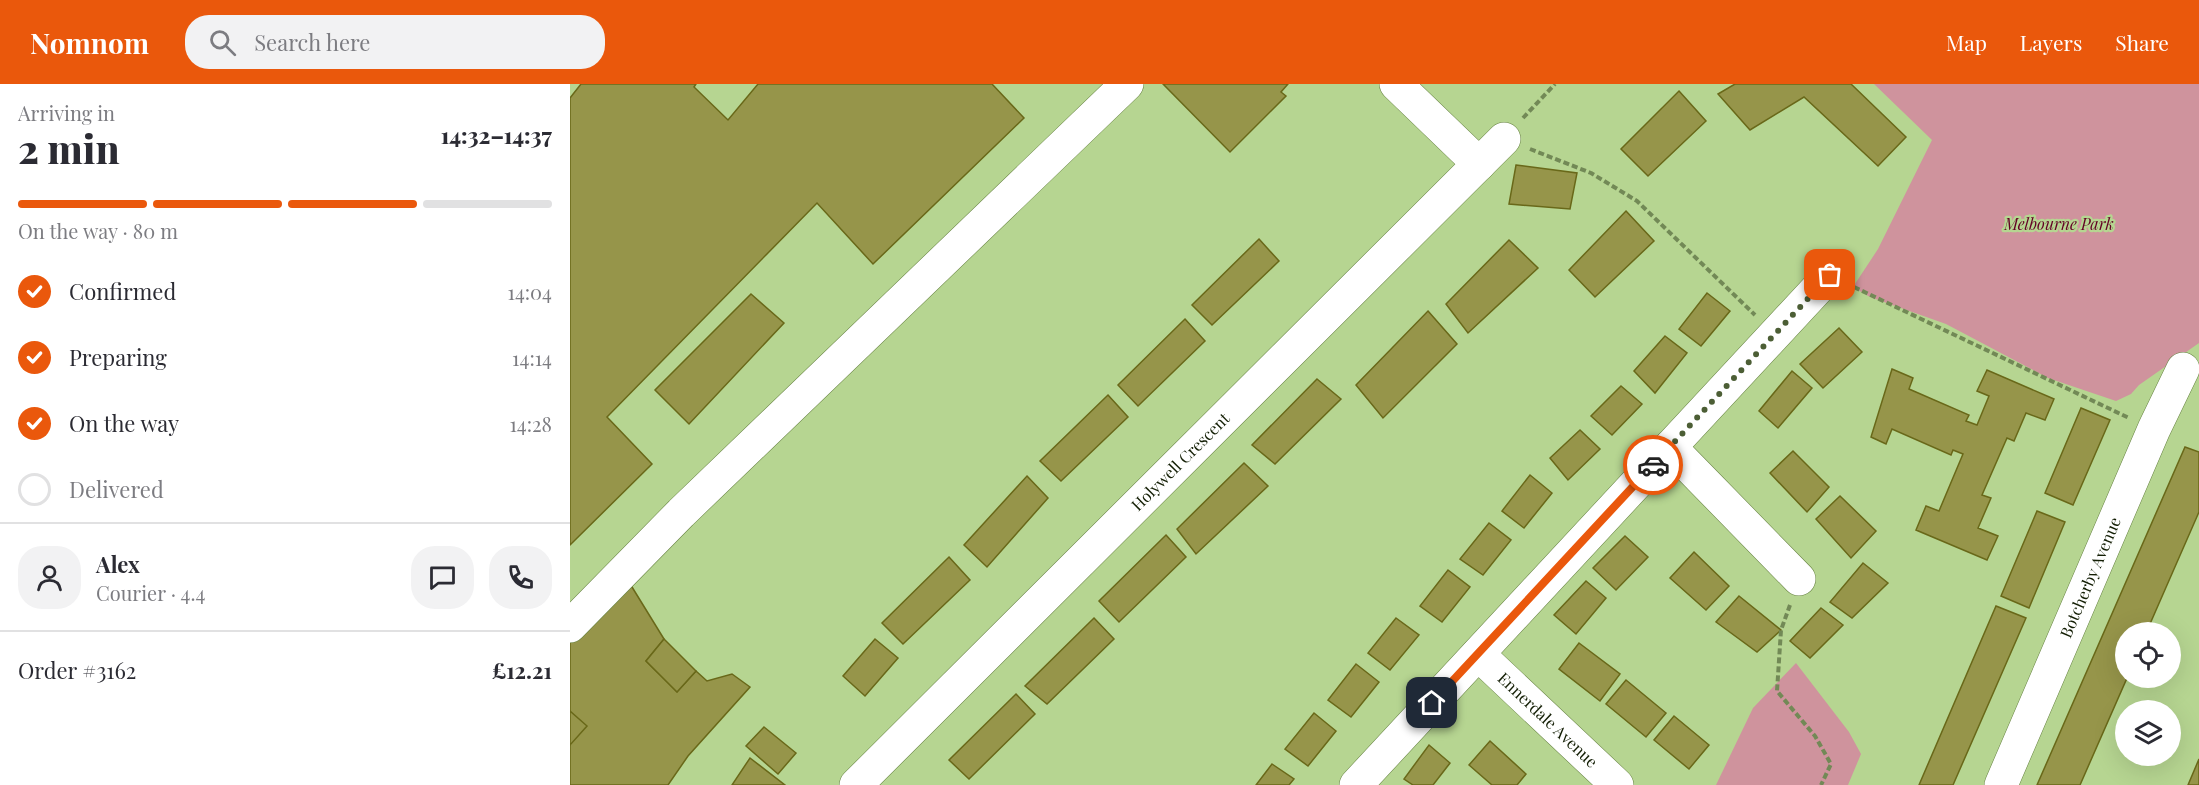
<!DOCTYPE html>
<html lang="en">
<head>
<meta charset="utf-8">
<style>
  :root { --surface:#fff; --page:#f2f2f3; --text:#2b2b33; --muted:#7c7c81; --line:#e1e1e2; --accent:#ea580c }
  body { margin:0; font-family:"Playfair Display",serif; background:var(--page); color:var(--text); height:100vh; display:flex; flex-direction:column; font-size:22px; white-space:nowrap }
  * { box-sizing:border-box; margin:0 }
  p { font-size:20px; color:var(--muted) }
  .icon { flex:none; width:33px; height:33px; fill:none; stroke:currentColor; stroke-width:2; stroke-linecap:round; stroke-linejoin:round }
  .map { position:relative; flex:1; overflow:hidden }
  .drawer { display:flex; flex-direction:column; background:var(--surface); width:570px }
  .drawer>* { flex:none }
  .fabs { position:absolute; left:1545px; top:538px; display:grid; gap:12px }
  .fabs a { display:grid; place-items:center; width:66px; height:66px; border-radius:50%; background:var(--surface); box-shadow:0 6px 24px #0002; font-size:30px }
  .pin { position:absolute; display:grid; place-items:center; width:51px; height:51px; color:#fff; margin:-26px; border-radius:12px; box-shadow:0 3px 9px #0006 }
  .courier { position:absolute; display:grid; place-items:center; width:60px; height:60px; margin:-30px; border:4px solid #ea580c; border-radius:50%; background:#fff; color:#222; box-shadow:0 2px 8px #0007 }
  .overview em { font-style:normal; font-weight:800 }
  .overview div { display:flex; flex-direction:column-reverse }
  .overview { display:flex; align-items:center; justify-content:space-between; height:102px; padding:0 18px }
  h1 { font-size:39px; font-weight:800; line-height:45px }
  .bar { display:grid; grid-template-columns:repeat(4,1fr); gap:9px 6px; align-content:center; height:72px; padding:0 18px }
  .bar i { height:8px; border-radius:4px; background:var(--line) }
  .bar .active { background:var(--accent) }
  .bar p { grid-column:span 4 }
  .line { display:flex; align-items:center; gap:15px; padding:0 18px; border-top:2px solid var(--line) }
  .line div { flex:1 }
  .round { display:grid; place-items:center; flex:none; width:63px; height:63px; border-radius:24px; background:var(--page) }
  ol { padding:0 18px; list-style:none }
  li { display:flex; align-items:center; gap:18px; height:66px }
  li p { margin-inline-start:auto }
  li .icon { padding:6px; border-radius:50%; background:var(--accent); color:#fff; stroke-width:4 }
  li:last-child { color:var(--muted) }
  li i { width:33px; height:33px; border:3px solid var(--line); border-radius:50% }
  header { display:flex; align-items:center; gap:36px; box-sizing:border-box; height:84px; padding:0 30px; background:var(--accent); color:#fff }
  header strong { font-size:28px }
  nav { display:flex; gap:33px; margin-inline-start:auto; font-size:21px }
  .search { width:420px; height:54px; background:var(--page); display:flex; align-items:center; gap:15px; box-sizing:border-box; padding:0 21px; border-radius:24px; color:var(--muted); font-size:22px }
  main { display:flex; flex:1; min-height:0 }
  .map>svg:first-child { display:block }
</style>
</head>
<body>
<header>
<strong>Nomnom</strong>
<div class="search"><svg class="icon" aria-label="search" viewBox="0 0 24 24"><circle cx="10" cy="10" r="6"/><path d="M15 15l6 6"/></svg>Search here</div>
<nav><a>Map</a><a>Layers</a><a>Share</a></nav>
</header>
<main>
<section class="drawer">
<div class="overview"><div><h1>2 min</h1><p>Arriving in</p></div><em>14:32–14:37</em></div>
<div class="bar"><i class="active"></i><i class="active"></i><i class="active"></i><i></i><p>On the way · 80 m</p></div>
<ol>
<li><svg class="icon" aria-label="check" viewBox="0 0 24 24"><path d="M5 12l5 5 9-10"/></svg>Confirmed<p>14:04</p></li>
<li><svg class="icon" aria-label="check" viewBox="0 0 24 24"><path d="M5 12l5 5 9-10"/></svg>Preparing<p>14:14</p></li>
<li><svg class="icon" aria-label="check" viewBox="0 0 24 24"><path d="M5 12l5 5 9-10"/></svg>On the way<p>14:28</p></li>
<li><i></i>Delivered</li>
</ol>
<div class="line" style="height:108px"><a class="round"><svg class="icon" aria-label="person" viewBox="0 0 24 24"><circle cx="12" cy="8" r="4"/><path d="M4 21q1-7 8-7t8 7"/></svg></a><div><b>Alex</b><p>Courier · 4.4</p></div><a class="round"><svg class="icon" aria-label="chat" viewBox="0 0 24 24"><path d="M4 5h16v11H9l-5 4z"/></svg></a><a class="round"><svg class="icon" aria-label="phone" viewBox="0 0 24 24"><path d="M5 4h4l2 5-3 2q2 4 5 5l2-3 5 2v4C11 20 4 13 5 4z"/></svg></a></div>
<div class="line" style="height:78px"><div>Order #3162</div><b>£12.21</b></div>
</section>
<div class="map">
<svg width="1629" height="701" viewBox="0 0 1629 701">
  <rect width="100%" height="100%" fill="#b6d591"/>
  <!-- green -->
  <g fill="#cf939d">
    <polygon points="1304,0 1629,0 1629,259 1569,301 1561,310 1546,317 1478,294 1376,240 1300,213 1283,203 1308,165 1362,56"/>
    <polygon points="1226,579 1279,648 1291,670 1278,701 1146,701 1183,624"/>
  </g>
  <!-- building -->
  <g fill="#96954a" stroke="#696819" stroke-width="1.5">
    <polygon points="11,0 126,0 124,3 158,36 188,0 422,0 454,34 303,180 247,119 37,333 82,380 0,461 0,14"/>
    <polygon points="593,0 718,0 711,8 716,12 660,68"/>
    <polygon points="1165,0 1281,0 1336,53 1308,82 1234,13 1180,46 1148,10"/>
    <polygon points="1109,7 1136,37 1078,92 1051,65"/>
    <polygon points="946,81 1007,89 1000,125 939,120"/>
    <polygon points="1056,127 1084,157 1025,213 999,186"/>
    <polygon points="689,155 709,177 642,241 622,221"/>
    <polygon points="939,156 968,184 898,249 876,220"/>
    <polygon points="1137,209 1160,227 1131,262 1109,245"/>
    <polygon points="181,210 214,239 119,340 85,306"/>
    <polygon points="858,227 887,260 813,334 786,301"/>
    <polygon points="615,235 635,257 568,322 548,301"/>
    <polygon points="1269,244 1292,268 1253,304 1230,280"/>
    <polygon points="1095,252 1117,269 1085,309 1064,287"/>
    <polygon points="1322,285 1343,294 1339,305 1399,331 1396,337 1407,341 1419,312 1407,307 1417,286 1484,315 1475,336 1456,329 1444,357 1437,354 1412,411 1421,414 1408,444 1428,452 1417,476 1346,446 1356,422 1369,427 1393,370 1383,366 1381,371 1322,345 1316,360 1301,353"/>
    <polygon points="1222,287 1242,304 1208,344 1189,327"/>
    <polygon points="747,295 771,315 705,380 682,361"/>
    <polygon points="1051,302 1072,320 1042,351 1021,332"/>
    <polygon points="538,311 558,333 491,397 470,377"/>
    <polygon points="1511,324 1540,336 1503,421 1475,409"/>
    <polygon points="1010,346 1030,365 998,396 980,374"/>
    <polygon points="1615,363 1629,368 1629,428 1576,549 1556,549 1557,594 1510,701 1467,701"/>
    <polygon points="1223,367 1259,403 1237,428 1200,389"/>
    <polygon points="674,379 698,402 626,470 607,445"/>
    <polygon points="960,391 982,409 954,444 932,427"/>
    <polygon points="457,392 478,414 417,483 394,461"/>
    <polygon points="1270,412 1306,447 1281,474 1246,435"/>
    <polygon points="1467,427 1495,438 1459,524 1431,512"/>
    <polygon points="919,439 941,456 913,491 890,475"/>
    <polygon points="596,451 616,473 549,538 529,517"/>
    <polygon points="1055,452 1078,473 1046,506 1023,484"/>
    <polygon points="1124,468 1159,502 1136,526 1100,494"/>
    <polygon points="379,473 400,496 333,560 312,539"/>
    <polygon points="1293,479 1318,499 1282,534 1260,518"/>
    <polygon points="878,486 900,503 872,538 850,522"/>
    <polygon points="1016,497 1036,514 1006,550 984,531"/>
    <polygon points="62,503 94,555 76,577 107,608 126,587 137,597 162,590 180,603 118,672 98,701 0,701 0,556 48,508"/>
    <polygon points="1169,512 1211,546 1187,568 1146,538"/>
    <polygon points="1426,522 1456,534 1383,701 1349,701"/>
    <polygon points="1251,524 1273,541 1240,574 1220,557"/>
    <polygon points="524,534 544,555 477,620 455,602"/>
    <polygon points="826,534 849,551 820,586 798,569"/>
    <polygon points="94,555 126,587 107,608 76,577"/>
    <polygon points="305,555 328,574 295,612 273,592"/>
    <polygon points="1009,559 1050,590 1030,617 989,585"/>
    <polygon points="786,580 809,598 781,633 758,616"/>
    <polygon points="1056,596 1096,629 1076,653 1036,620"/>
    <polygon points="446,610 465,630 399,695 379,676"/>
    <polygon points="0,627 17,642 0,661"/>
    <polygon points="744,629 766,647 738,682 715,665"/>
    <polygon points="1104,632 1139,661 1119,685 1084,656"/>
    <polygon points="194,643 226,669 208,690 176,662"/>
    <polygon points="920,657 956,690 947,701 922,701 899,681"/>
    <polygon points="859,661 880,679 863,701 843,701 834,695"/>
    <polygon points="180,674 215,701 162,701"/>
    <polygon points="1629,675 1629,701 1618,701"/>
    <polygon points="702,680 724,695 719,701 686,701"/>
  </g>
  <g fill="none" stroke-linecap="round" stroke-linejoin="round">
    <defs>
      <g id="minor">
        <polyline points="826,0 909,80"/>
        <polyline points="1100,363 1229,495"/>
        <polyline points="0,542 111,429 557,0"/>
        <path id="s1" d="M908,570L1047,701"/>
        <path id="s2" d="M286,701L934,55"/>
        <polyline points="786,701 1260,191"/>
        <path id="s3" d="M1431,701L1584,345L1613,285"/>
      </g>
    </defs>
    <!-- minor casing -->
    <use href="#minor" stroke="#668241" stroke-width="34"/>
    <!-- path -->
    <g stroke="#728956" stroke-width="4" stroke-dasharray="6 3" stroke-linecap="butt">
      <polyline points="953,34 985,0"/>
      <polyline points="960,65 1021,89 1067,117 1185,231"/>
      <polyline points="1284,203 1559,334"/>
      <polyline points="1220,521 1211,546 1207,607 1245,652 1261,680 1251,701"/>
    </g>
    <!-- minor -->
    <use href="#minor" stroke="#fff" stroke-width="33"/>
  </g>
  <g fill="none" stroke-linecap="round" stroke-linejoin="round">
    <!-- done -->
    <polyline stroke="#4c5e35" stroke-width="6" stroke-dasharray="0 10.8" points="1083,381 1260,191"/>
    <!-- route -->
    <polyline stroke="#ea580c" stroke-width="8" points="862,619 1083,381"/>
  </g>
  <g text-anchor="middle" stroke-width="4.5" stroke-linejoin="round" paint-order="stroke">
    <!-- park labels -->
    <g font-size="16" font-style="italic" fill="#630025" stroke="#b6d591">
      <text x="1489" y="146">Melbourne Park</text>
    </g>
    <!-- street labels -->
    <g font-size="16" fill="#131e04" stroke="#b6d591">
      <text dy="6" stroke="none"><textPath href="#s2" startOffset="458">Holywell Crescent</textPath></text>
      <text dy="6" stroke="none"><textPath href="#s3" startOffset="226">Botcherby Avenue</textPath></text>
      <text dy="6" stroke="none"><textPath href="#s1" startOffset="96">Ennerdale Avenue</textPath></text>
    </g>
  </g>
</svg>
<div class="fabs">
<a><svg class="icon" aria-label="locate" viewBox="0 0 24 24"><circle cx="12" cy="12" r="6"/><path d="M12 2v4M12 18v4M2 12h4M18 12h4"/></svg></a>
<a><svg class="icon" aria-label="layers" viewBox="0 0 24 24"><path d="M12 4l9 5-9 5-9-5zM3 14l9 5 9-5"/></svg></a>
</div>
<div class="pin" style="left:1260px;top:191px;background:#ea580c"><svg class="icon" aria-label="bag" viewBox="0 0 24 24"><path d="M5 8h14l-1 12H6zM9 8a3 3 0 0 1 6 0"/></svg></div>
<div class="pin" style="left:862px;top:619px;background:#1f2937"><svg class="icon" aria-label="home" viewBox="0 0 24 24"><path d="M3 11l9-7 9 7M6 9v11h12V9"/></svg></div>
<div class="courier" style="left:1083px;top:381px"><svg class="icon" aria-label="car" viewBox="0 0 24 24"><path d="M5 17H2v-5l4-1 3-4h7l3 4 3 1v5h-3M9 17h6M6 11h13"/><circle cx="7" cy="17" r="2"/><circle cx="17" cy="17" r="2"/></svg></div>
</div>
</main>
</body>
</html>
